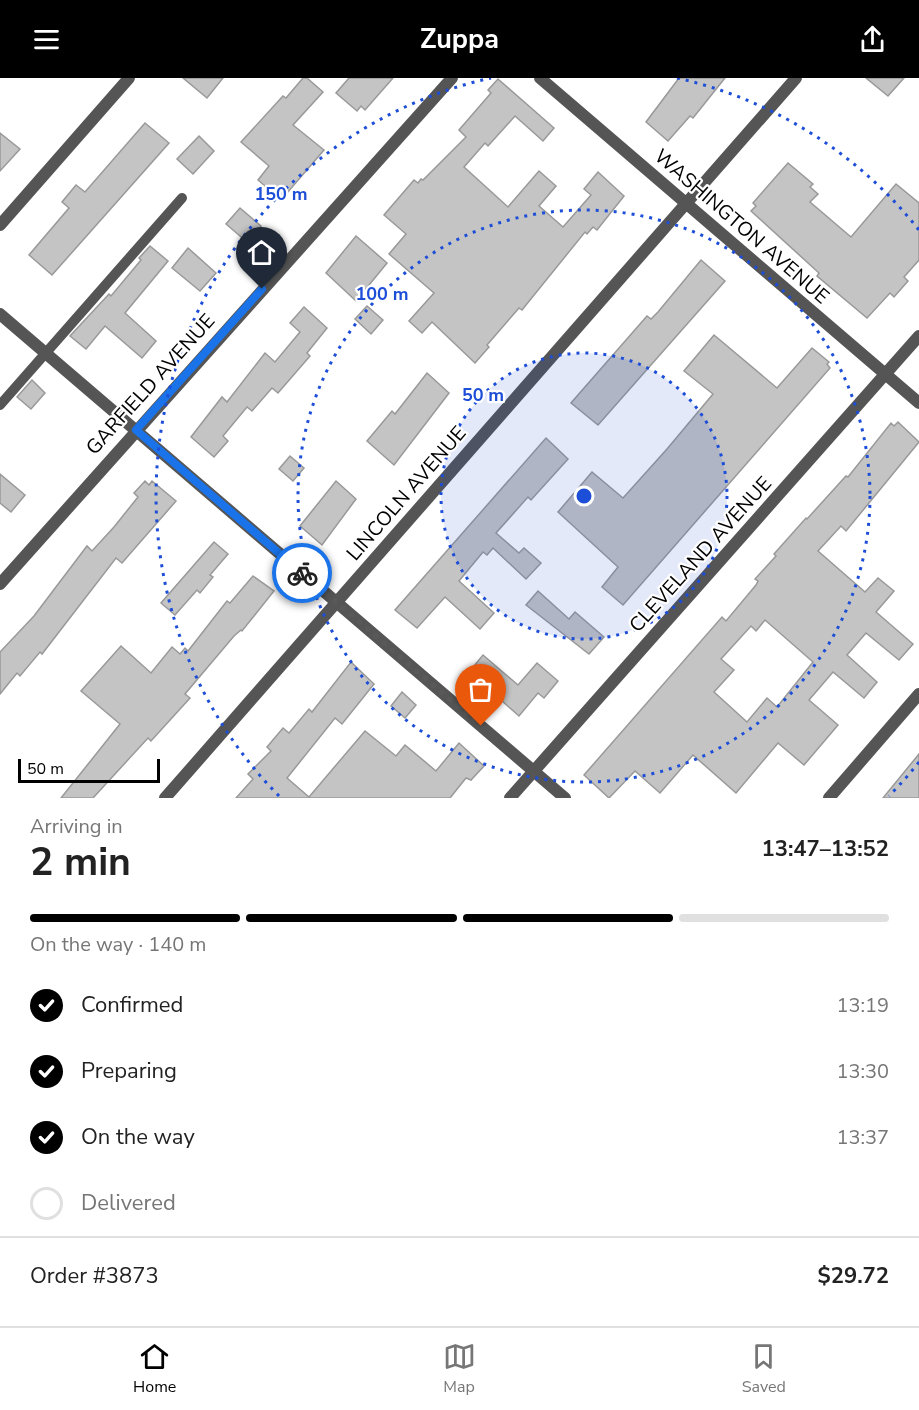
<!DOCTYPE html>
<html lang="en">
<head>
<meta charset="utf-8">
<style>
  :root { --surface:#fff; --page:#f2f2f2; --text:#222; --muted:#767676; --line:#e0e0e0; --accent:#000 }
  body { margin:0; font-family:"Nunito Sans",sans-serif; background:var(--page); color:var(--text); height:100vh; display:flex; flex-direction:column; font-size:22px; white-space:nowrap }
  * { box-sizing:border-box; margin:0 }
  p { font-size:20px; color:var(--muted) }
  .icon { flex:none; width:33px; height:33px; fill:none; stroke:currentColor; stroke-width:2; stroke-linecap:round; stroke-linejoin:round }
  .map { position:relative; height:720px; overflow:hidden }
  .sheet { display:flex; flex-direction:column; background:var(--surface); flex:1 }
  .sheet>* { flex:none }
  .scale { position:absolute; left:18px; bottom:15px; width:142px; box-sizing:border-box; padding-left:6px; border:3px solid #000; border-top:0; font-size:16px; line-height:21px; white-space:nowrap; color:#000; -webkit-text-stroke:4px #fff; paint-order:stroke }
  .pin { position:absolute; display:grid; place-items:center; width:51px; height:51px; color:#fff; margin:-62px -26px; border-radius:50% 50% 50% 0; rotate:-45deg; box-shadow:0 0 6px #0007 }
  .pin .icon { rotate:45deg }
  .courier { position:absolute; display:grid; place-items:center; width:60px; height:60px; margin:-30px; border:4px solid #1a73e8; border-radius:50%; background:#fff; color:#222; box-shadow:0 2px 8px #0007 }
  .head em { font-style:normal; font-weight:700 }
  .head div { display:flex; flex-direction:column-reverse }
  .head { display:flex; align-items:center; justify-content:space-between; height:102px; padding:0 30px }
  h1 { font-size:39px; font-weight:700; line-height:45px }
  .bar { display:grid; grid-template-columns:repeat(4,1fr); gap:9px 6px; align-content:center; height:72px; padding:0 30px }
  .bar i { height:8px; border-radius:4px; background:var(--line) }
  .bar .on { background:var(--accent) }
  .bar p { grid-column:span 4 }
  .line { display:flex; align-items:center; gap:15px; padding:0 30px; border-top:2px solid var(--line) }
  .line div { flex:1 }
  ol { padding:0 30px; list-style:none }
  li { display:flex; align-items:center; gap:18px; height:66px }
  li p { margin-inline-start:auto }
  li .icon { padding:6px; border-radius:50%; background:var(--accent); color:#fff; stroke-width:4 }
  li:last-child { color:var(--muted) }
  li i { width:33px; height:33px; border:3px solid var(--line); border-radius:50% }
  header { display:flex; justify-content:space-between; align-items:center; height:78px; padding:0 30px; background:var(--accent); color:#fff; font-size:27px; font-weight:700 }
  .menu { display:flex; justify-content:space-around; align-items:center; height:84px; border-top:2px solid var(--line); background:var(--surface); font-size:16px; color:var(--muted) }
  .menu a { display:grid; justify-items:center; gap:3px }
  .menu .on { color:var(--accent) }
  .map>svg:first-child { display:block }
</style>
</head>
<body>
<header><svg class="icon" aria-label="menu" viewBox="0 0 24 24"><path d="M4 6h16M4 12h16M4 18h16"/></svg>Zuppa<svg class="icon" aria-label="share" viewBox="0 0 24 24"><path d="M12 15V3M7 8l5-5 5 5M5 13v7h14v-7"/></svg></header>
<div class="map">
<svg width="919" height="720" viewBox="0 0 919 720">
  <rect width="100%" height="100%" fill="#fff"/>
  <!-- building -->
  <g fill="#c4c4c4" stroke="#999" stroke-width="1.5" fill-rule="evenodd">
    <polygon points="183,0 223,0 207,20"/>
    <polygon points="303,0 307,0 323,14 293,47 324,72 281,122 258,102 269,88 241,64 283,18 286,20"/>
    <polygon points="349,0 393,0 365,32 361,28 357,33 336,15"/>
    <polygon points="679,0 725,0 693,40 690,38 668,63 646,44"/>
    <polygon points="866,0 904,0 888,18"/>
    <polygon points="498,1 554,50 543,63 515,38 488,68 485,65 464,89 508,129 539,93 556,108 539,128 563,149 591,117 584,111 598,94 624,118 597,152 593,149 587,156 585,154 522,232 519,230 487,267 489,269 475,285 432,244 422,255 409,243 434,215 389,176 406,156 384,137 414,102 418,105 421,101 423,102 466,59 459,52 491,15 488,12"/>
    <polygon points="145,45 169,65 52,197 29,177 69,130 62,124 76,107 85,114"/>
    <polygon points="0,55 20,71 0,93"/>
    <polygon points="199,58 214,73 193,96 177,81"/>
    <polygon points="788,85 813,106 810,109 818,116 810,124 851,159 896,106 919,125 919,182 904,199 908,203 894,219 890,215 867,240 817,198 819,195 751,133 756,128 753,125"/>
    <polygon points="240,130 261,148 247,164 226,146"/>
    <polygon points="356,158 387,185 356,223 326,195"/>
    <polygon points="150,168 168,183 125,235 156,263 142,280 105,248 86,271 70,258 109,216 111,218 141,182 139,180"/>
    <polygon points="188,170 216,195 200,213 172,190"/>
    <polygon points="701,182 725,203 598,347 571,325 647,238 651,241 658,234"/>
    <polygon points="367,228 383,242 371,256 355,241"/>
    <polygon points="304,229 327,250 307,275 310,278 278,315 272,310 252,333 247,329 223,358 228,363 214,379 191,359 222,319 227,324 265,275 275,284 300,254 290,245"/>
    <polygon points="714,257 777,310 812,270 829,284 827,286 830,290 623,527 602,509 618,489 558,434 592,394 623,420 667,371 713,316 684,293"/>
    <polygon points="427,295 449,315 394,387 367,363 392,333 395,336"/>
    <polygon points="32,302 45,315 31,331 17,319"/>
    <path d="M898,344L919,364L846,453L841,448L818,473L865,514L878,500L894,513L876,534L913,566L899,582L866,555L847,577L877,604L864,620L833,594L809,622L838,647L804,687L778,665L736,715L693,677L660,715L635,693L609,720L584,697L722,539L726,543L756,507L758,503L755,501L776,478L774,476L806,440L807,441L846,398L848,399L891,345L894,348ZM765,542L813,584L777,629L767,620L747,644L714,614L734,592L721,581L751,548L756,553Z"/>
    <polygon points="546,360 568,381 531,422 528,419 496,455 519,475 524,470 541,485 526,501 493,470 487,477 483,474 459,503 494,535 480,551 445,519 417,550 395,532"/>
    <polygon points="290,378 304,390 293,403 279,391"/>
    <polygon points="0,396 25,417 11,434 0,425"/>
    <polygon points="145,403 149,407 152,403 176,423 122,485 116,480 42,576 40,574 20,598 17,595 0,616 0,574 34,538 87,468 92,473 114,449 138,419 134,415"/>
    <polygon points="336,403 356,421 322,467 300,448"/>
    <polygon points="214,464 228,476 210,497 213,499 200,515 197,512 175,537 161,525"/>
    <polygon points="253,498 274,513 242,553 241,552 234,558 185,616 190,620 151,663 148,660 93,720 61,720 120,646 81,613 121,568 151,595 172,569 180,576 185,570 188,573 227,523 230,525"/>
    <polygon points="538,513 569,541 575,534 604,559 589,576 526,527"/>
    <polygon points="483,577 518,607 537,585 558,603 544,620 538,615 519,638 469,594"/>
    <polygon points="351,584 374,606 342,646 335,640 287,700 309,719 365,653 396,678 405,667 436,693 459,665 484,688 471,702 466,700 450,720 236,720 253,701 248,696 271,673 267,669 283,650 289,655 309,631 312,634"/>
    <polygon points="402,614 416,627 405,640 391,628"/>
    <polygon points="919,676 919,720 883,720"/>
  </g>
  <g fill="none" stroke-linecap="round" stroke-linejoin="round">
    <!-- lane -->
    <polyline stroke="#555" stroke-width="10" points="0,327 182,120"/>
    <!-- street -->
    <g stroke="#555" stroke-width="12">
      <polyline points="540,0 919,325"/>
      <polyline points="0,147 129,0"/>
      <polyline points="0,236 565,720"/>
      <polyline points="0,506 452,0"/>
      <polyline points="165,720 796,0"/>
      <polyline points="510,720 919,258"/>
      <polyline points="829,720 919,616"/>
    </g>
  </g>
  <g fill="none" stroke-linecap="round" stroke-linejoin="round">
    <!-- done -->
    <polyline stroke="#595959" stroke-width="6" stroke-dasharray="0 10.8" points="302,495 481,648"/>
    <!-- route -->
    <polyline stroke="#1a73e8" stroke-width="8" points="262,211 136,352 302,495"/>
  </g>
  <!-- distance rings -->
  <circle cx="584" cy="418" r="143" fill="#1d4ed8" fill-opacity=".12"/>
  <g fill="none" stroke="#1d4ed8" stroke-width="3" stroke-dasharray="3 6">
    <circle cx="584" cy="418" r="143"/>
    <circle cx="584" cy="418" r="286"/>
    <path d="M919 684A428 428 0 0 1 889 718M279 718A428 428 0 0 1 491 0M677 0A428 428 0 0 1 919 152"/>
  </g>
  <g text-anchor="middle" stroke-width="4.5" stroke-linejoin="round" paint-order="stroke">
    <!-- street labels -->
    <g font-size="20" fill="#000" stroke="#fff">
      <text transform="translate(742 148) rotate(41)" y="7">WASHINGTON AVENUE</text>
      <text transform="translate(150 306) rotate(-48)" y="7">GARFIELD AVENUE</text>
      <text transform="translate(406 415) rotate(-49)" y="7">LINCOLN AVENUE</text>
      <text transform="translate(700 476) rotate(-48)" y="7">CLEVELAND AVENUE</text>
    </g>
  </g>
  <circle cx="584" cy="418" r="9" fill="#1d4ed8" stroke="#fff" stroke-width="3"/>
  <g font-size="18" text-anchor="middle" font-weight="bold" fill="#1d4ed8" stroke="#fff" stroke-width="4.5" stroke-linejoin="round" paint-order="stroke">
    <text x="281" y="122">150 m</text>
    <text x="382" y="222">100 m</text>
    <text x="483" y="323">50 m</text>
  </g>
</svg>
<div class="scale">50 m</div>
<div class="pin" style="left:481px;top:648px;background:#ea580c"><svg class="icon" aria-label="bag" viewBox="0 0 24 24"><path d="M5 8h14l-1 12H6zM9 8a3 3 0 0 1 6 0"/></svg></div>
<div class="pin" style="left:262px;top:211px;background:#1f2937"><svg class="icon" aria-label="home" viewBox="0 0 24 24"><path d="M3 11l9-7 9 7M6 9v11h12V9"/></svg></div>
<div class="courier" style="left:302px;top:495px"><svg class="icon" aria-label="bike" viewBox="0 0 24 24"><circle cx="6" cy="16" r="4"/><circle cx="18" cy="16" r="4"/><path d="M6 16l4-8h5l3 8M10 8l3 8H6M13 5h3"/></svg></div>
</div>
<section class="sheet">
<div class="head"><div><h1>2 min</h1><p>Arriving in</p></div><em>13:47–13:52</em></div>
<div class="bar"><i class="on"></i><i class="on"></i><i class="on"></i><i></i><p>On the way · 140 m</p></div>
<ol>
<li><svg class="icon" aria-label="check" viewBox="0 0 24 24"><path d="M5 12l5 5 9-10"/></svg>Confirmed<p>13:19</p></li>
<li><svg class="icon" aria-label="check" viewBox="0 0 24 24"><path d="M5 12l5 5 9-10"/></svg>Preparing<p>13:30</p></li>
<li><svg class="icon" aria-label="check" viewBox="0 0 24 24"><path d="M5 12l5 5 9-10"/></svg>On the way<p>13:37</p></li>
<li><i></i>Delivered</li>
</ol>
<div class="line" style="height:78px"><div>Order #3873</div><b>$29.72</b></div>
</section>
<nav class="menu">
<a class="on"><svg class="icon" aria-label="home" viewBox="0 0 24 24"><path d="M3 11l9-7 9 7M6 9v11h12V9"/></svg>Home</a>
<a><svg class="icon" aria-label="map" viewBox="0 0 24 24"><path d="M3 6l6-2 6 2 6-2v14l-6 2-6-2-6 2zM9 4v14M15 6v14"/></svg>Map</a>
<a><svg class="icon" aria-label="saved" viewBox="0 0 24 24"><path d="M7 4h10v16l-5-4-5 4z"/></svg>Saved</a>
</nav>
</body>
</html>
